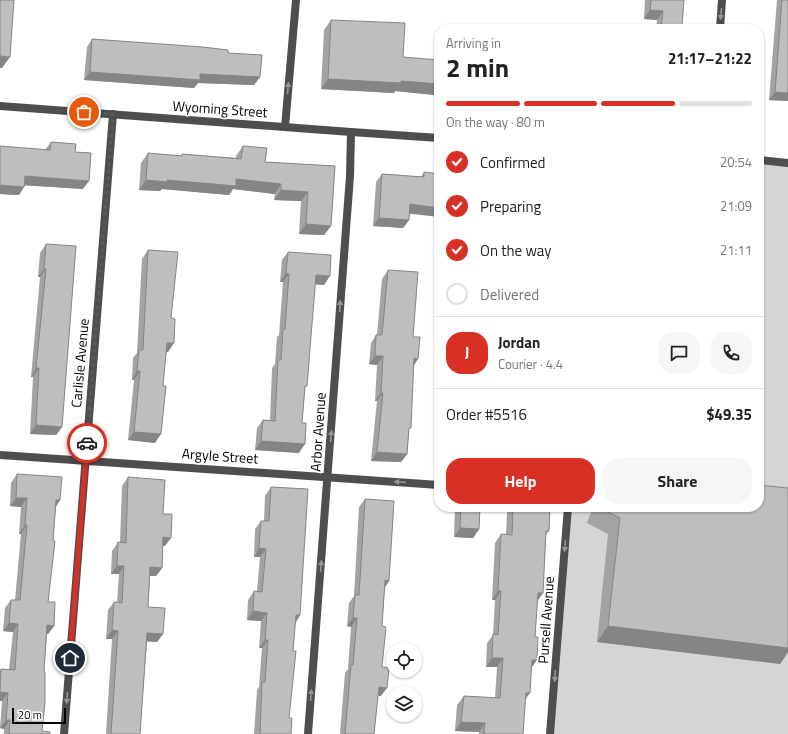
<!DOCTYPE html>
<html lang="en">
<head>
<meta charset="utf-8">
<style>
  :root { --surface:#fff; --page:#f6f6f6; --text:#222; --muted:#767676; --line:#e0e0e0; --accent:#d93025 }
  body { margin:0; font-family:"Titillium Web",sans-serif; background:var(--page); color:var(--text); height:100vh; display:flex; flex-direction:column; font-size:15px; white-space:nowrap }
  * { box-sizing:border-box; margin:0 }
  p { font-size:13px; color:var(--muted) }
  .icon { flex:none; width:22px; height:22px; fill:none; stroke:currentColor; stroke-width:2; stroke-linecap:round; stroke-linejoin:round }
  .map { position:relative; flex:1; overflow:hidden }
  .sheet { position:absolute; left:434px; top:24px; width:330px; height:488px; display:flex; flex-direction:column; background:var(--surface); border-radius:16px; box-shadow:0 1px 3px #0004 }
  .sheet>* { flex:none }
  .fabs { position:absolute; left:386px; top:642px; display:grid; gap:8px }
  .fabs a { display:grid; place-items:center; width:36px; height:36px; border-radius:50%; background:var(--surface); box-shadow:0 1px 3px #0004; font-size:20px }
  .scale { position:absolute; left:12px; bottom:10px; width:54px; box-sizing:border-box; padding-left:4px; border:2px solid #000; border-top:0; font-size:11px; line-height:14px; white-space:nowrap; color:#000; -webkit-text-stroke:3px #fff; paint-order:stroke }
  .pin { position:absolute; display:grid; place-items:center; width:34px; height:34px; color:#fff; margin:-17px; border:2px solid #fff; border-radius:50%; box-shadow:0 1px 4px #0007 }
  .courier { position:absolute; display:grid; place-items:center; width:40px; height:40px; margin:-20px; border:3px solid #d93025; border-radius:50%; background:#fff; color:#222; box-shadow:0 1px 5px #0007 }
  .headline em { font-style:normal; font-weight:700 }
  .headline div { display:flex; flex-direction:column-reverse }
  .headline { display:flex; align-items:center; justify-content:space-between; height:68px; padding:0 12px }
  h1 { font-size:26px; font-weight:700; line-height:30px }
  .bar { display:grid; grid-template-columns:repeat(4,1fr); gap:6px 4px; align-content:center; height:48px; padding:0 12px }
  .bar i { height:5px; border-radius:3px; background:var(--line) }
  .bar .active { background:var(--accent) }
  .bar p { grid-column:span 4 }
  .line { display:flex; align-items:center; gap:10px; padding:0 12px; border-top:1px solid var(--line) }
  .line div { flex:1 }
  .round { display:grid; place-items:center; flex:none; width:42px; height:42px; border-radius:16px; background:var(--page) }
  ol { padding:0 12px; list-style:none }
  li { display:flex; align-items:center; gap:12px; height:44px }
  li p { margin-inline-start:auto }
  li .icon { padding:4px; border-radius:50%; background:var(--accent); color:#fff; stroke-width:4 }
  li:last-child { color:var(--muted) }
  li i { width:22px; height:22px; border:2px solid var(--line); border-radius:50% }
  .primary-button { display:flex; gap:8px; margin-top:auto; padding:8px 12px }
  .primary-button a { flex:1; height:46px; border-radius:16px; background:var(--accent); color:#fff; font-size:16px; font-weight:700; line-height:46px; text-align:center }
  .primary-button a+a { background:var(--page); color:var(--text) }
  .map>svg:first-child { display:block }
</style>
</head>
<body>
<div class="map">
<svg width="788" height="734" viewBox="0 0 788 734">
  <rect width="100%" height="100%" fill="#fff"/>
  <!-- green -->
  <polygon fill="#d5d5d5" points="759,160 788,163 788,734 550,734 568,507 759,507"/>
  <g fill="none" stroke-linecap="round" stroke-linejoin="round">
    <!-- minor -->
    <g stroke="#4e4e4e" stroke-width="8">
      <polyline points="720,29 722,0"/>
      <polyline points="285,127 296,0"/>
      <polyline points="351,132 439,138"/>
      <polyline points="759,160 788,163"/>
      <polyline points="0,455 439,485"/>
      <polyline points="64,734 113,114"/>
      <polyline points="550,734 568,507"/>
    </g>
    <!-- tertiary -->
    <polyline stroke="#4e4e4e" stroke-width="8" points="0,106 351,132 350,176 308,734"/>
  </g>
  <!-- wall -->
  <g fill="#a3a3a3">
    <polygon points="645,0 684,0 682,26 685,29 656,29 657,20 644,19"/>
    <polygon points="777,0 788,0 788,101 769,100"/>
    <polygon points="331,20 403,57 439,90 435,95 395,91 394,93 321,89 324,30"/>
    <polygon points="92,39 228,53 260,77 254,85 198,83 194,88 84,80 87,47"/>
    <polygon points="51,142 75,152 83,189 25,185 19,195 0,194 0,146 45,150"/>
    <polygon points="243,146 265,162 335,166 331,226 324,235 299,234 301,201 274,200 275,194 233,189 229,195 162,189 160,191 139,190 141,163 148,153 181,156 182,154 236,158 236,156"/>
    <polygon points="424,172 439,174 409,213 409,220 403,228 373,226 376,182 382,174 421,177"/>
    <polygon points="46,244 62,427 56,435 30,434 33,377 31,377 40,277 38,277 40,253"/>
    <polygon points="148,250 171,318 168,352 166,352 155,443 128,440 134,380 132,380 133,358 137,353 142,259"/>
    <polygon points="288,252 324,285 315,284 299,453 255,450 257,428 263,420 270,421 272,368 275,364 277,337 279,335 283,282 280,282 282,260"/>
    <polygon points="388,270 413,337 413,366 407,454 401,462 371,461 377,401 375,401 377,365 369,364 371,343 376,335 377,335 382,279"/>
    <polygon points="17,474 60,500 56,507 48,602 54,626 48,634 47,634 44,671 42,731 50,734 4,734 4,729 0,728 2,701 0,701 0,670 1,669 9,669 13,632 3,631 5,608 11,600 15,600 21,534 19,534 21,507 10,506 11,483"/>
    <polygon points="128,477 163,514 165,546 163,546 162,568 156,576 150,576 148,607 163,634 157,642 147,641 140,734 106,734 112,639 106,639 108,610 114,602 117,602 119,574 111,574 112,551 118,542 120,542 122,486"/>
    <polygon points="271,487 300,615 295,623 293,651 289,718 291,734 254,734 257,690 259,687 262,648 259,648 261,621 247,620 248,600 254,591 257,591 260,557 254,557 255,529 261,521 264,521 265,496"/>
    <polygon points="788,488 788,652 780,664 597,642 608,534 587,523 593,507 759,507"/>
    <polygon points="365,499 385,587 382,626 382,667 381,696 378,696 374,734 340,734 345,673 348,669 351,627 347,626 349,603 354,596 359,507"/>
    <polygon points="455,507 480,507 479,529 473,538 454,537"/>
    <polygon points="511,507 550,507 549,531 546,535 543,593 537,601 535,637 537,660 532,667 525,700 523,734 479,734 479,732 455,731 457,705 464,696 495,698 497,667 486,667 487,643 493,635 495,600 492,600 495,543 501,534 506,534 507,513"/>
  </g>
  <!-- shaded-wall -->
  <g fill="#858585">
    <polygon points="650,10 663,11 657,20 644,19"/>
    <polygon points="0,56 10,57 2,68 0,68"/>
    <polygon points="90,72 200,74 260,77 254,85 198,83 194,88 84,80"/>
    <polygon points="328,79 401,81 439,84 439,90 435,95 395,91 394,93 321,89"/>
    <polygon points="775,92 788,93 788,101 769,100"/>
    <polygon points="25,176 89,181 83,189 19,185"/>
    <polygon points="236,179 281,184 275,194 233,189 229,195 162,189 160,191 139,190 146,180 167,180"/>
    <polygon points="0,185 24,187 19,195 0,194"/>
    <polygon points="281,190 308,192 301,201 274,200"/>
    <polygon points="410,204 439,208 439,217 404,213"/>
    <polygon points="379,218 409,220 403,228 373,226"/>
    <polygon points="306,224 331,226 324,235 299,234"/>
    <polygon points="44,269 46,269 40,277 38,277"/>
    <polygon points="286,273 289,274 283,282 280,282"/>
    <polygon points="316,275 330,276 324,285 310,284"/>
    <polygon points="167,343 174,343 168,352 161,351"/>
    <polygon points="375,356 383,356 377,365 369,364"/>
    <polygon points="414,358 418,359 413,367"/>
    <polygon points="36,368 39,368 33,377 31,377"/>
    <polygon points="137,371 140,371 134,380 132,380"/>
    <polygon points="381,393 383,393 377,401 375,401"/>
    <polygon points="36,425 62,427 56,435 30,434"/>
    <polygon points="134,432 161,434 155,443 128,440"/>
    <polygon points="261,441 305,444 299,453 255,450"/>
    <polygon points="377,452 407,454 401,462 371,461"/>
    <polygon points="16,498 27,498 21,507 10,506"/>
    <polygon points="56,500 60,500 54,509"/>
    <polygon points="25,525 27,525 21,534 19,534"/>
    <polygon points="460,528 479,529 473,538 454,537"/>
    <polygon points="163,537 171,538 165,546 157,546"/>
    <polygon points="259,548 266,549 260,557 254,557"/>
    <polygon points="117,566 124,566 119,574 111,574"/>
    <polygon points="150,567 162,568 156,576 145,576"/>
    <polygon points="385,580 389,581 384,589"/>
    <polygon points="498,591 501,591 495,600 492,600"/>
    <polygon points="538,593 543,593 536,603"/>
    <polygon points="253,611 267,613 261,621 247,620"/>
    <polygon points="296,615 300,615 295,624"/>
    <polygon points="353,618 357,618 351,627 347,626"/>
    <polygon points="9,623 18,624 13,632 3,631"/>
    <polygon points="47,625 54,626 48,634 42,634"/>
    <polygon points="608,626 788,648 788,652 780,664 597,642"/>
    <polygon points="112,630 118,631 112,639 106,639"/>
    <polygon points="147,633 163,634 157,642 141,641"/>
    <polygon points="265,640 268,640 262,648 259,648"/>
    <polygon points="492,658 503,658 497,667 486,667"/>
    <polygon points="532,660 537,660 530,669"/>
    <polygon points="379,687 387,688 381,696 373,696"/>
    <polygon points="0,692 8,693 2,701 0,701"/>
    <polygon points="526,693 530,693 523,702"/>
    <polygon points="6,720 10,720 4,729 0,728"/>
    <polygon points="461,722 485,723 479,732 455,731"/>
  </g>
  <!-- building -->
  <g fill="#bebebe" stroke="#858585">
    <polygon points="0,0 14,0 10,57 0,56"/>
    <polygon points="651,0 684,0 682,26 686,26 685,29 661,29 663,11 650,10"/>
    <polygon points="782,0 788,0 788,93 775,92"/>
    <polygon points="331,20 405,23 403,57 439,60 439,84 401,81 401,83 328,79"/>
    <polygon points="92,39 203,47 228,50 228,53 262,55 260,77 200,74 200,80 90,72"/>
    <polygon points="51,142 76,144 75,152 91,153 89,181 25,176 24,187 0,185 0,146 50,150"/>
    <polygon points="243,146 267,148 265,162 335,166 331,226 306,224 308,192 281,190 281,184 236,179 236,186 167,180 167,182 146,180 148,153 182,156 182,154 241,159"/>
    <polygon points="424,172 439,174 439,208 410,204 409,220 379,218 382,174 424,177"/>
    <polygon points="46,244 76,246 62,427 36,425 39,368 36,368 46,269 44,269"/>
    <polygon points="148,250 178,252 171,318 175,319 174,343 167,343 163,386 166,386 161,434 134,432 140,371 137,371 139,350 143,350"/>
    <polygon points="288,252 331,255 330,276 316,275 307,386 305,386 302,423 306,423 305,444 261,441 263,420 275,421 278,360 281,360 283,329 285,329 289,274 286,273"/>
    <polygon points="388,270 418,272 413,337 420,337 418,359 414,358 411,428 409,428 407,454 377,452 383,393 381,393 383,356 375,356 376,335 382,335"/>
    <polygon points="17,474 62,477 60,500 56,500 53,541 55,541 48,602 55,602 54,626 47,625 44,671 45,672 45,702 42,731 50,732 50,734 9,734 10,720 6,720 8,693 0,692 1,669 15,670 18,624 9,623 11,600 20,600 27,525 25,525 27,498 16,498"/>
    <polygon points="128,477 165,480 163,514 172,514 171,538 163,537 162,568 150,567 148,607 165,608 163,634 147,633 140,734 111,734 118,631 112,630 114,602 122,603 124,566 117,566 118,542 126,543"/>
    <polygon points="759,485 788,488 788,648 608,626 620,518 598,507 759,507"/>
    <polygon points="271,487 308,489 300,615 296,615 293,651 296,651 289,718 292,718 291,734 260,734 262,682 265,682 268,640 265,640 267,613 253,611 254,591 262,592 266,549 259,548 261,521 269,521"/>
    <polygon points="365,499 394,501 389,581 385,580 382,626 386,627 382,667 389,668 387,688 379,687 374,734 345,734 351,665 353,665 357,618 353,618 355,595 359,595"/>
    <polygon points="461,507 480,507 479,529 460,528"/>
    <polygon points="513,507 550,507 549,531 546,531 543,593 538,593 535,637 538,637 537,660 532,660 530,693 526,693 523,734 484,734 485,723 461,722 464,696 500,698 503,658 492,658 493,634 498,635 501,591 498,591 501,534 512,535"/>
  </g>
  <!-- one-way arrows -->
  <defs><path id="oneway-solid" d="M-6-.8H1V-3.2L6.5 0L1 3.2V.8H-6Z"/></defs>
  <g fill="#959595">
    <use href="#oneway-solid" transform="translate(721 14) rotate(94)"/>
    <use href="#oneway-solid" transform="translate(288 88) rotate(-85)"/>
    <use href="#oneway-solid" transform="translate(340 306) rotate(-86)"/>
    <use href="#oneway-solid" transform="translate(331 436) rotate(-86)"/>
    <use href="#oneway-solid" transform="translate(400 482) rotate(-176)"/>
    <use href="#oneway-solid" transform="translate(565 546) rotate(94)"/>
    <use href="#oneway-solid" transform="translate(321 566) rotate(-85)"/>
    <use href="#oneway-solid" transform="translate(555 676) rotate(94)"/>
    <use href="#oneway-solid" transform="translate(311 695) rotate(-85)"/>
    <use href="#oneway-solid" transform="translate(67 698) rotate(94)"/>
  </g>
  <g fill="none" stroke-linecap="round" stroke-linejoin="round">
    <!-- done -->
    <polyline stroke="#595959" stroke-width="4" stroke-dasharray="0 7.2" points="84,112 113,114 87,443"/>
    <!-- route -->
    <polyline stroke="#d93025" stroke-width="5" points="70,658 87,443"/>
  </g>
  <g text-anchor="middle" stroke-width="3.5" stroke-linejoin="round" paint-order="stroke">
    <!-- street labels -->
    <g font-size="14" fill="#000" stroke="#fff">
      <text transform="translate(220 109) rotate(4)" y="5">Wyoming Street</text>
      <text transform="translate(80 363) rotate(-85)" y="5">Carlisle Avenue</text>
      <text transform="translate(318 432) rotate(-86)" y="5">Arbor Avenue</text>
      <text transform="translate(220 456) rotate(4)" y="5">Argyle Street</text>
      <text transform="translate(546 620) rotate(-86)" y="5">Pursell Avenue</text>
    </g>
  </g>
</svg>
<div class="fabs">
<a><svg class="icon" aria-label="locate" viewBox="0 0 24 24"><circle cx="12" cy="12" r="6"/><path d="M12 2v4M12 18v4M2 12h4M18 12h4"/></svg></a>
<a><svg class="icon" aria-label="layers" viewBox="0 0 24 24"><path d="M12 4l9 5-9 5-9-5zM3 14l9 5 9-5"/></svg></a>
</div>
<div class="scale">20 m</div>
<div class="pin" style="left:84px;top:112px;background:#ea580c"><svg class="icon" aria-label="bag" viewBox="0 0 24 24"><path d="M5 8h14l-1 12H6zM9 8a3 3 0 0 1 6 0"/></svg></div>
<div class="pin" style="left:70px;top:658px;background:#1f2937"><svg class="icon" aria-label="home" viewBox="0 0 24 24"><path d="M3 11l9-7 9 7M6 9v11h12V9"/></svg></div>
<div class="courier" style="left:87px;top:443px"><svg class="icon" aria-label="car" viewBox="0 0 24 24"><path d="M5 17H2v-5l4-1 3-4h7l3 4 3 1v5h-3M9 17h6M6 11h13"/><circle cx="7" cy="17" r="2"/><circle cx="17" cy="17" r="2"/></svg></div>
<section class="sheet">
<div class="headline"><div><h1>2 min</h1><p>Arriving in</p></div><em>21:17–21:22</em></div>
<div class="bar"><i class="active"></i><i class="active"></i><i class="active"></i><i></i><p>On the way · 80 m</p></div>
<ol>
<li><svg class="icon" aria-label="check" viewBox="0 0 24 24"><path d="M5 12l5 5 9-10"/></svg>Confirmed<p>20:54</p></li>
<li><svg class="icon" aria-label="check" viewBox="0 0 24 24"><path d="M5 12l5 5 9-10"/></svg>Preparing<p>21:09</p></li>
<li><svg class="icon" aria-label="check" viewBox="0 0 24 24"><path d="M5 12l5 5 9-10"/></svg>On the way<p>21:11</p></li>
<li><i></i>Delivered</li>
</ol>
<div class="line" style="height:72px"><b class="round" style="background:var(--accent);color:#fff">J</b><div><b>Jordan</b><p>Courier · 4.4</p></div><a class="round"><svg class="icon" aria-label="chat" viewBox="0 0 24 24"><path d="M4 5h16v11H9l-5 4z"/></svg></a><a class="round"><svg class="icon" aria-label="phone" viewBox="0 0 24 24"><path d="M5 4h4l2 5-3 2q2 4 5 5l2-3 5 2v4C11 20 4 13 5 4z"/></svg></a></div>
<div class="line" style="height:52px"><div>Order #5516</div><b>$49.35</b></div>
<div class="primary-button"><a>Help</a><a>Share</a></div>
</section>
</div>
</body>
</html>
